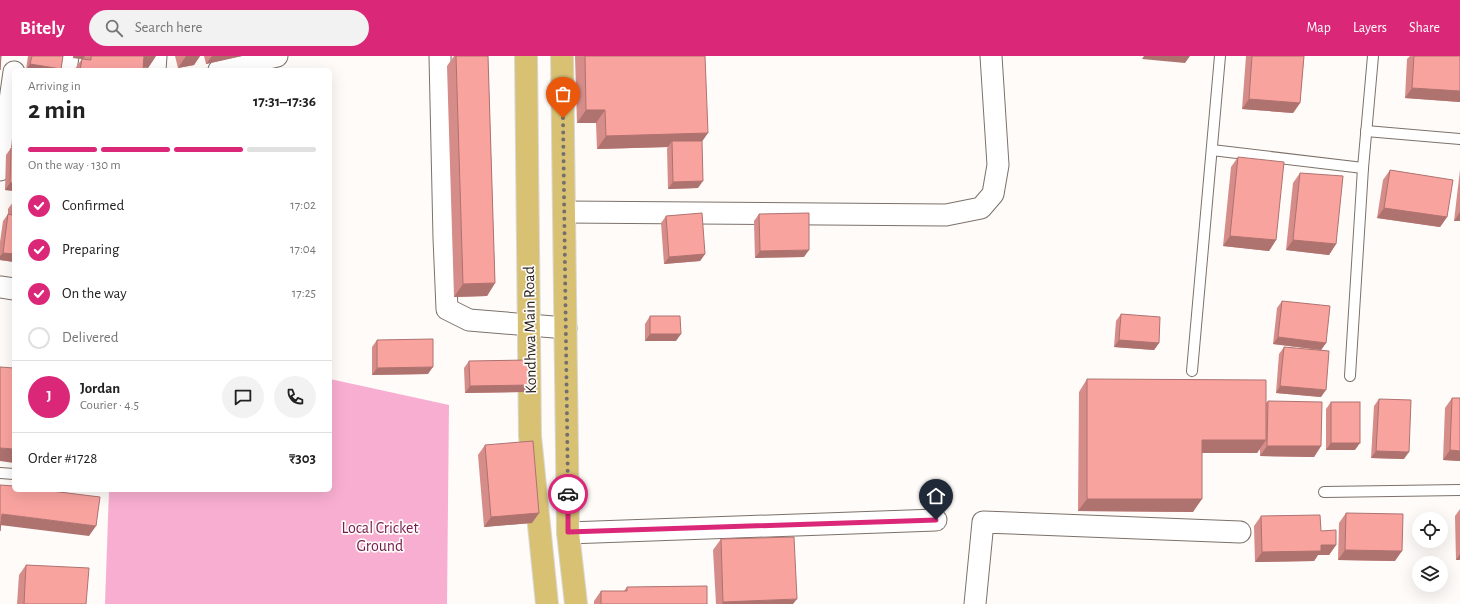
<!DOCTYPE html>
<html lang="en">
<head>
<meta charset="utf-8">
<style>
  :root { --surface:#fff; --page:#f2f2f2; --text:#222; --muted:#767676; --line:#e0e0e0; --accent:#db2777 }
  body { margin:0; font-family:"Alegreya Sans",sans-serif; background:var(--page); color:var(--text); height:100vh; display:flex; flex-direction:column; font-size:15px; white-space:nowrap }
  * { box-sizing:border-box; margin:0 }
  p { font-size:13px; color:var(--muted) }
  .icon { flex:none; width:22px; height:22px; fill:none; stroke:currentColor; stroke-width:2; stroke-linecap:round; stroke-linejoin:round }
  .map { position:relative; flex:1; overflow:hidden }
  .sheet { position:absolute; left:12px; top:12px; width:320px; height:424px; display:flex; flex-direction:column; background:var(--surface); border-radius:6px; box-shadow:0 4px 16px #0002 }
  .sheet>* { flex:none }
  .tools { position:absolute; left:1412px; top:456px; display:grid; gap:8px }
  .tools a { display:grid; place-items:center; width:36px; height:36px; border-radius:50%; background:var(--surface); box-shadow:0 4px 16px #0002; font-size:20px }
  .pin { position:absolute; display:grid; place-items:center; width:34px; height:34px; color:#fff; margin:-41px -17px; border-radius:50% 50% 50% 0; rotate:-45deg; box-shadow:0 0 4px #0007 }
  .pin .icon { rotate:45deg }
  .courier { position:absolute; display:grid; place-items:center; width:40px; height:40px; margin:-20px; border:3px solid #db2777; border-radius:50%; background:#fff; color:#222; box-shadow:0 1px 5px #0007 }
  .head em { font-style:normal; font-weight:700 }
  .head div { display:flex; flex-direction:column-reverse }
  .head { display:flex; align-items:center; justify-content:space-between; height:68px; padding:0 16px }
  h1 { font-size:26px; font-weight:700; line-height:30px }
  .bar { display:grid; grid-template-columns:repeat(4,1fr); gap:6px 4px; align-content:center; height:48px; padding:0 16px }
  .bar i { height:5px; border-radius:3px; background:var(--line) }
  .bar .current { background:var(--accent) }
  .bar p { grid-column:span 4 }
  .line { display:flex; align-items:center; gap:10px; padding:0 16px; border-top:1px solid var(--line) }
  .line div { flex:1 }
  .round { display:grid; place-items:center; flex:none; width:42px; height:42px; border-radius:21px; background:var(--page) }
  ol { padding:0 16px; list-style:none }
  li { display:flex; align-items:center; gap:12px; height:44px }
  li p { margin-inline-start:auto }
  li .icon { padding:4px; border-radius:50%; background:var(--accent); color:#fff; stroke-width:4 }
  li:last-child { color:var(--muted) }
  li i { width:22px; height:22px; border:2px solid var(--line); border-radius:50% }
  header { display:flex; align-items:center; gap:24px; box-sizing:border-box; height:56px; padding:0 20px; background:var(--accent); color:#fff }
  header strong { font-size:19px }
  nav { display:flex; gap:22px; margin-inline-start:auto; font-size:14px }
  .search { width:280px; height:36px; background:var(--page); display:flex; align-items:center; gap:10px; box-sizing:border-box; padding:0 14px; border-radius:22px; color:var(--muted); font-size:15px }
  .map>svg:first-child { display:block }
</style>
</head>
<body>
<header>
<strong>Bitely</strong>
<div class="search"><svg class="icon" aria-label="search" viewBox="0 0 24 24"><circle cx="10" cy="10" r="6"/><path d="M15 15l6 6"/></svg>Search here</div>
<nav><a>Map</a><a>Layers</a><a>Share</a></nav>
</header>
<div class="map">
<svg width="1460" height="548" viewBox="0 0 1460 548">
  <rect width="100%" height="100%" fill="#fefbf9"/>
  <!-- green -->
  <polygon fill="#f8aed0" points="330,323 449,349 447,548 105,548 109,434 330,434"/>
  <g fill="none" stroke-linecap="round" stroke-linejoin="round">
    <defs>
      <g id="lane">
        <polyline points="1366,75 1460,83"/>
        <polyline points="1212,94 1363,112"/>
        <polyline points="1192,315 1220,0"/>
        <polyline points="1350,320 1363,112 1373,0"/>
        <polyline points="0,417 14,418"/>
        <polyline points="1324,436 1460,434"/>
      </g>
      <g id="street">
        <polyline points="440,0 444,182 447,253 469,264 566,272"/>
        <polyline points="66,14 68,0"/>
        <polyline points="155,14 156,0"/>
        <polyline points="219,14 277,0"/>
        <polyline points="0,114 14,16"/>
        <polyline points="564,156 946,159 981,152 993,138 998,109 991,0"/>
        <polyline points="0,231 14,233"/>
        <polyline points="568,477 936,464"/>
        <polyline points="975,548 983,466 1240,476"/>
      </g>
      <g id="primary">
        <polyline points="526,0 530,380 547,548"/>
        <polyline points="562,0 568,477 576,548"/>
      </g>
    </defs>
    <!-- lane casing -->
    <use href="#lane" stroke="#7c7169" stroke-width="12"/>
    <!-- street casing -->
    <use href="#street" stroke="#7c7169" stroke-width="23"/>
    <!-- primary casing -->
    <use href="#primary" stroke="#d8d8d7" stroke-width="24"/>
    <!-- lane -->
    <use href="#lane" stroke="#fff" stroke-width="10"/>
    <!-- street -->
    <use href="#street" stroke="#fff" stroke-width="21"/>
    <!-- primary -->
    <use href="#primary" stroke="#d9c174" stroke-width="22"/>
  </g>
  <!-- wall -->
  <g fill="#d68c89">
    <polygon points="28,0 63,0 61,13 60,14 26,14"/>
    <polygon points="73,0 156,0 148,12 143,11 143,14 74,14 82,3 83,3 73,2"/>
    <polygon points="175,0 200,0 194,9 178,12"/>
    <polygon points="204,0 242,0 206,8"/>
    <polygon points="454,0 488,0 495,227 487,240 454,241 447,10"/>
    <polygon points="575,0 705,0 702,86 698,132 668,133 667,92 668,91 597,93 596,67 577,67"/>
    <polygon points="1246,0 1304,0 1300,47 1293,57 1242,53"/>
    <polygon points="1410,0 1460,0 1460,46 1405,42 1407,3"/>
    <polygon points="14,67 14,91 11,91"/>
    <polygon points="11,92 14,92 14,135 5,134 6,99"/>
    <polygon points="1238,101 1276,184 1269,195 1223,190 1231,111"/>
    <polygon points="1390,114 1447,161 1440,171 1377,162 1383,124"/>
    <polygon points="1460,114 1460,165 1454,165"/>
    <polygon points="1300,117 1336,188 1329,199 1286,194 1293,127"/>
    <polygon points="13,146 14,146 14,206 0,204 0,186 3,165 8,158 8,153"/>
    <polygon points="759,158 804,201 755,202 754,165"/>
    <polygon points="666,160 705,198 700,205 664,208 661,167"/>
    <polygon points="1282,245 1326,287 1321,294 1273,288 1277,252"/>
    <polygon points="1121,258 1159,287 1154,294 1114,291 1116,265"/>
    <polygon points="650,260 676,285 645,285 645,268"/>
    <polygon points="377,284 428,318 372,319 372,291"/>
    <polygon points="1284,291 1321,341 1276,337 1279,298"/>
    <polygon points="469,305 525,336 465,337 464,312"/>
    <polygon points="1087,323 1266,347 1268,345 1321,390 1314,401 1260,400 1260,393 1257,397 1202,397 1193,456 1078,455 1079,336"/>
    <polygon points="1452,342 1460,405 1443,404 1445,352"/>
    <polygon points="1379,343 1404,403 1371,402 1374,350"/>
    <polygon points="1331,346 1355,394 1326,394 1326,353"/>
    <polygon points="485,389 539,457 532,467 484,471 478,399"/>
    <polygon points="1460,453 1460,504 1456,504 1455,460"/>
    <polygon points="1346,457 1395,505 1338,504 1339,467"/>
    <polygon points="1261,460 1321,475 1336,489 1329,499 1318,499 1314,505 1255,506 1254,470"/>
    <polygon points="721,483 793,548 716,548 713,494"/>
    <polygon points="26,509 86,548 17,548 19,519"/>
    <polygon points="627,531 707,548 594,548 594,545 601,535 624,535"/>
  </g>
  <!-- shaded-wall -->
  <g fill="#ae726f">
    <polygon points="74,0 85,0 83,3 73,2"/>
    <polygon points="143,0 156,0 148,12 136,10"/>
    <polygon points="186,0 200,0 194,9 178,12"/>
    <polygon points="212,0 242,0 206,8"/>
    <polygon points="1144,0 1190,0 1185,7 1142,3"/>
    <polygon points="30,8 61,13 60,14 26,14"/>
    <polygon points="1412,32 1460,35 1460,46 1405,42"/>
    <polygon points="1249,43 1300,47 1293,57 1242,53"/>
    <polygon points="586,54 605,54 596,67 577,67"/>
    <polygon points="708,77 699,90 672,85 668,91 597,93 606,80"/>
    <polygon points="14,87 14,91 11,91"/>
    <polygon points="703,125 698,132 668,133 673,126"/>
    <polygon points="10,127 14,127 14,135 5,134"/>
    <polygon points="1384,152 1447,161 1440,171 1377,162"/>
    <polygon points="1460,156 1460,165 1454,165"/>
    <polygon points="1230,180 1276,184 1269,195 1223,190"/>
    <polygon points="1293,184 1336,188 1329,199 1286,194"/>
    <polygon points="809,194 804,201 755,202 760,195"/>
    <polygon points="3,197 14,198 14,206 0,204 0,200"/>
    <polygon points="705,198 700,205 664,208 669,201"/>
    <polygon points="495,227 487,240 454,241 463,228"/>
    <polygon points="650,278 681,278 676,285 645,285"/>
    <polygon points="1278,281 1326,287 1321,294 1273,288"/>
    <polygon points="1119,284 1159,287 1154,294 1114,291"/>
    <polygon points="433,311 428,318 372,319 377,312"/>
    <polygon points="530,329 525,336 465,337 470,330"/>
    <polygon points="1280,330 1326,334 1321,341 1276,337"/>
    <polygon points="1202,384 1266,384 1257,397 1194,397"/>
    <polygon points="1331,387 1360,387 1355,394 1326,394"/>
    <polygon points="1267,390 1321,390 1314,401 1260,400"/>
    <polygon points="0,392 14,393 14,407 0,405"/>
    <polygon points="1450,394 1460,395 1460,405 1443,404"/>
    <polygon points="1376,395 1409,396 1404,403 1371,402"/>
    <polygon points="1087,443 1202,443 1193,456 1078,455"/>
    <polygon points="539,457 532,467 484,471 491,461"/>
    <polygon points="2,458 96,470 89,480 0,469"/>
    <polygon points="1321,489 1336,489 1329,499 1318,499 1314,505 1255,506 1262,496"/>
    <polygon points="1345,494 1402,495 1395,505 1338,504"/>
    <polygon points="1460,498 1460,504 1456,504"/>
    <polygon points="797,543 793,548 722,548 723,546"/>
  </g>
  <!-- building -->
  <g fill="#f9a39f" stroke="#ae726f">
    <polygon points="0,0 1,0 0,14"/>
    <polygon points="32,0 63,0 61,13 30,8"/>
    <polygon points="91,0 144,0 143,14 80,14 82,3 91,4"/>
    <polygon points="456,0 488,0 495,227 463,228"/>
    <polygon points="585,0 705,0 708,77 606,80 605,54 586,54"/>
    <polygon points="1252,0 1304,0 1300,47 1249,43"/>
    <polygon points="1414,0 1460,0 1460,35 1412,32"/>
    <polygon points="672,85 702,85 703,125 673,126"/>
    <polygon points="11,92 14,92 14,127 10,127"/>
    <polygon points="1238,101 1284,106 1276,184 1230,180"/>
    <polygon points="1390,114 1453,124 1447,161 1384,152"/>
    <polygon points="1300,117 1343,120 1336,188 1293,184"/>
    <polygon points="13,146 14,146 14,198 3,197 8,158 12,159"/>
    <polygon points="702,157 705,198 669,201 666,160"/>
    <polygon points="809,157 809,194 760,195 759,158"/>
    <polygon points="1282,245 1330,250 1326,287 1278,281"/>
    <polygon points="1121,258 1160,261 1159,287 1119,284"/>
    <polygon points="650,260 680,260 681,278 650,278"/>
    <polygon points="433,283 433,311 377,312 377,284"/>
    <polygon points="1284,291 1329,295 1326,334 1280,330"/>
    <polygon points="529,304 530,329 470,330 469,305"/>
    <polygon points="0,311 14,312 14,393 0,392"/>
    <polygon points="1087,323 1266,324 1266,384 1202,384 1202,443 1087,443"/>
    <polygon points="1452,342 1460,342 1460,395 1450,394"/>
    <polygon points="1379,343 1411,344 1409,396 1376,395"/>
    <polygon points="1268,345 1322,346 1321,390 1267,390"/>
    <rect x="1331" y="346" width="29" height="41"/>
    <polygon points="533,385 539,457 491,461 485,389"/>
    <polygon points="0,429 14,430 14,434 43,434 100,441 96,470 2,458 0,475"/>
    <polygon points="1346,457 1403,458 1402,495 1345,494"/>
    <polygon points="1320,459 1321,475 1336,474 1336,489 1321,489 1321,495 1262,496 1261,460"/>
    <polygon points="794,481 797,543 723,546 721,483"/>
    <polygon points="26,509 89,512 86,548 24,548"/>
    <polygon points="707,530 707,548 601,548 601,535 627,535 627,531"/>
  </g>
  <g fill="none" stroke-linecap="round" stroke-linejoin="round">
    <!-- done -->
    <polyline stroke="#736f6c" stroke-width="4" stroke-dasharray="0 7.2" points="563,62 568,438"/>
    <!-- route -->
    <polyline stroke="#db2777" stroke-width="5" points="568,438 568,476 936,464"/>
  </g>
  <g text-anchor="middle" stroke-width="3.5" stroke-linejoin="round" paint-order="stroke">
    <!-- street labels -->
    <g font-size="16" fill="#282420" stroke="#fefbf9">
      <text transform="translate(529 274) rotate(-91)" y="6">Kondhwa Main Road</text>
    </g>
    <!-- park labels -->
    <g font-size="16" fill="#741c4f" stroke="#fefbf9">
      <text x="380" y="477">Local Cricket<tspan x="380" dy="18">Ground</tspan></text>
    </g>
  </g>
</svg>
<div class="tools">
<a><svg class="icon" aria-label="locate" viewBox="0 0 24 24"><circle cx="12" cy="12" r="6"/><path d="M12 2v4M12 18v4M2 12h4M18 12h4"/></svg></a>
<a><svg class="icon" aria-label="layers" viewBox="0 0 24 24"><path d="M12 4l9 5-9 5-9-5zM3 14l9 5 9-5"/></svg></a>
</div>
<div class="pin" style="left:563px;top:62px;background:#ea580c"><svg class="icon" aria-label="bag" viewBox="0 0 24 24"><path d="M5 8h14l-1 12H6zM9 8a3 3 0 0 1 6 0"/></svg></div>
<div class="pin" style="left:936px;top:464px;background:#1f2937"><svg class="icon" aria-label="home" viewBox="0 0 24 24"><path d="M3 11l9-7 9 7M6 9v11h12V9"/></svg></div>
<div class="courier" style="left:568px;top:438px"><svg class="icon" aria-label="car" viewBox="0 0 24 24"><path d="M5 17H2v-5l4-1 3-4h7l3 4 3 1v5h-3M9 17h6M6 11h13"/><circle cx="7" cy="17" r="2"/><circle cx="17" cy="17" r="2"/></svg></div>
<section class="sheet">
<div class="head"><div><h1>2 min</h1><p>Arriving in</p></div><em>17:31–17:36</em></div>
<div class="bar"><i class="current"></i><i class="current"></i><i class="current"></i><i></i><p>On the way · 130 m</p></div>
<ol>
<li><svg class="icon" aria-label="check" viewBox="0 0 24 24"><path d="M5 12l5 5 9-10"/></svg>Confirmed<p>17:02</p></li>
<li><svg class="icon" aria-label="check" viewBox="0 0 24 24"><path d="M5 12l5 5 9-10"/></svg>Preparing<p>17:04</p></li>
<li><svg class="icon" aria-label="check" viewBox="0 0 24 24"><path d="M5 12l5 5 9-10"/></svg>On the way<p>17:25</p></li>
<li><i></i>Delivered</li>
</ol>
<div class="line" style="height:72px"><b class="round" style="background:var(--accent);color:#fff">J</b><div><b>Jordan</b><p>Courier · 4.5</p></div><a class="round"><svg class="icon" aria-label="chat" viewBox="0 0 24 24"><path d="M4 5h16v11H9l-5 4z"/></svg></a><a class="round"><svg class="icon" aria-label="phone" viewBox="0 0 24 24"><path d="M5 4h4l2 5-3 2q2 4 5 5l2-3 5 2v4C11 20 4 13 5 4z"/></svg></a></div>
<div class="line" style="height:52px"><div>Order #1728</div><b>₹303</b></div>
</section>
</div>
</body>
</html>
